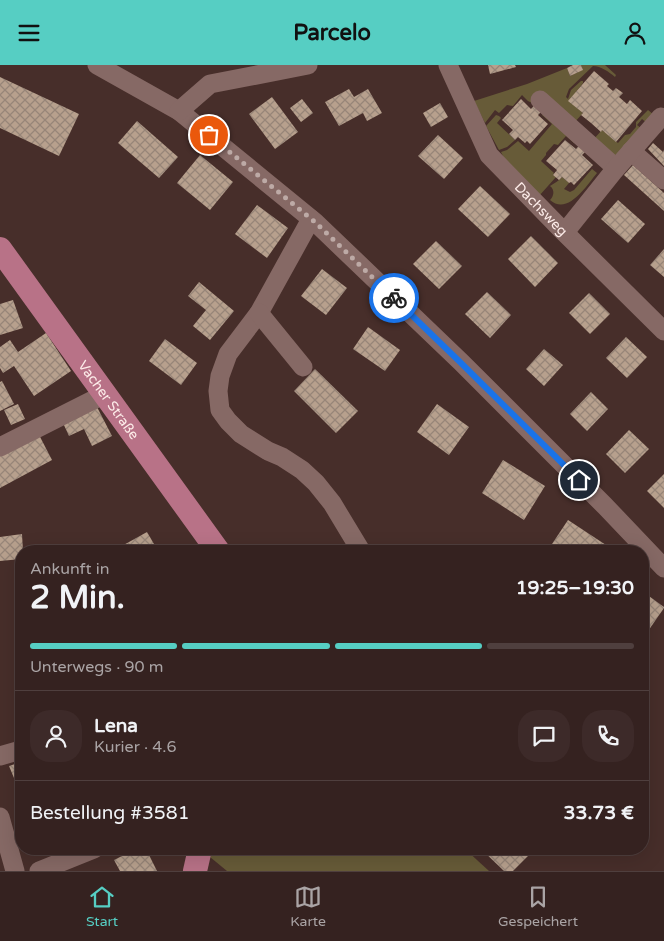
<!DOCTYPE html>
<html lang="de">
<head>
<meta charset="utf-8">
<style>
  :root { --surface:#352220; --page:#3d2a29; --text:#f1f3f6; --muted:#aaa4a5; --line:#4f3f3e; --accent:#56cec3 }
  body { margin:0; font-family:"Varela Round",sans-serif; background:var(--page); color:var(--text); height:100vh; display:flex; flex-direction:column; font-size:19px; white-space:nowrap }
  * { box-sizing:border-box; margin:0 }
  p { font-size:16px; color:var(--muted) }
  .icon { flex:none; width:28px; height:28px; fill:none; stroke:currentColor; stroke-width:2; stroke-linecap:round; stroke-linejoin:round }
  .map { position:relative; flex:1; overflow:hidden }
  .side { position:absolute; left:15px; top:480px; width:634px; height:310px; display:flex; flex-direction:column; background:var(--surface); border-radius:20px; box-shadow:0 5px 20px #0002,0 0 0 1px var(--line) }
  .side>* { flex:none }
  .pin { position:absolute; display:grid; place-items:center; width:42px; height:42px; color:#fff; margin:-21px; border:2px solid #fff; border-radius:50%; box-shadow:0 1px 5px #0007 }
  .courier { position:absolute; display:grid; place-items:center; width:50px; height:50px; margin:-25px; border:4px solid #1a73e8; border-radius:50%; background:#fff; color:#222; box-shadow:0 1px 6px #0007 }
  .overview em { font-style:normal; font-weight:700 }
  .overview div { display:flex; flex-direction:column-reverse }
  .overview { display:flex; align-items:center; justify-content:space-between; height:85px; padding:0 15px }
  h1 { font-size:32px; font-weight:700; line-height:38px }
  .bar { display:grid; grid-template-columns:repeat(4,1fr); gap:8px 5px; align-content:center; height:60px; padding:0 15px }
  .bar i { height:6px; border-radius:4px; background:var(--line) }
  .bar .on { background:var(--accent) }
  .bar p { grid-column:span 4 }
  .line { display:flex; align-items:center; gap:12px; padding:0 15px; border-top:1px solid var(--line) }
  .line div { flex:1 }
  .round { display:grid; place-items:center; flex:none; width:52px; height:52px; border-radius:20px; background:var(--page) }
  header { display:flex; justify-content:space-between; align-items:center; height:65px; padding:0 15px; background:var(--accent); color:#111; font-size:22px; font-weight:700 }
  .tab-bar { display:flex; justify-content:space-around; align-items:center; height:70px; border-top:1px solid var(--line); background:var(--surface); font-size:14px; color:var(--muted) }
  .tab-bar a { display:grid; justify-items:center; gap:2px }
  .tab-bar .on { color:var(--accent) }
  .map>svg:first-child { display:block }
</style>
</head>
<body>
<header><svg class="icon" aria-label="menu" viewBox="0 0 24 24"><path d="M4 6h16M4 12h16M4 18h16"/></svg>Parcelo<svg class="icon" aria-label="person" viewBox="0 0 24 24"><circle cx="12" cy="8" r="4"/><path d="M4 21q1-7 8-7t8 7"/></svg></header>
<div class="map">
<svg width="664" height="806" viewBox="0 0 664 806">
  <defs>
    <pattern id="building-cross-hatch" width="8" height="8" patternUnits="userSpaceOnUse" patternTransform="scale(1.25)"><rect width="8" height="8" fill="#b7a08d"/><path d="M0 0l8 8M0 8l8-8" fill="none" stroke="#978578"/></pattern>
  </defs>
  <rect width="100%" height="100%" fill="#472e2a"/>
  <!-- grass -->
  <g fill="#675b38">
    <path d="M581,0H605L616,10L615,12C609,7 601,1 593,1L569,24L566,32L568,34L571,25L581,16H583V18L569,36L583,48L573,59L528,36L522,30L513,41L507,40L499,48L495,45L485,58L474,36L527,19L567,3L570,11L582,5Z"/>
    <polygon points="548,45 579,73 574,78 566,71 558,80 554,79 546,88 546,90 541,96 554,108 553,110 556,112 539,131 504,93 501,87 507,85 518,76 529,86 552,59 542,50"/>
    <polygon points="648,45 654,50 647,58 642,54 637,60 642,64 614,95 592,76 602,65 618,78 625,70 630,69 636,62 636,57"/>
    <polygon points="496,50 499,51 501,53 497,58 515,75 507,82 499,85 486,61"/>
    <path d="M592,104L597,108C587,120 568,151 550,135C554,131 555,125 550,121C554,118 559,116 562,112L569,118L564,124L570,127L574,125Z"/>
    <polygon points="216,784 465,784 489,806 227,806 210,792"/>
  </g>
  <!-- building -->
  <g fill="url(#building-cross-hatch)">
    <polygon points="488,0 515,0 516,2 490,9"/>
    <polygon points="573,0 581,0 583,5 570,11 567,3"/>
    <polygon points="594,6 609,19 607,21 613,26 616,23 623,28 619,32 627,39 630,35 642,46 616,77 602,65 601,67 591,58 581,50 583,48 568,36"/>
    <polygon points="0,12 79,49 59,91 0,63"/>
    <polygon points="349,24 354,32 368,24 382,48 367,56 363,48 339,61 325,37"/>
    <polygon points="272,32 298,67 275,84 249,49"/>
    <polygon points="302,34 313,48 301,57 290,43"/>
    <polygon points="521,34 531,44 537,37 544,44 538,50 548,59 530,79 527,76 525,78 518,72 515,75 509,69 513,65 502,55"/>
    <polygon points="440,38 448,52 431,62 423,48"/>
    <polygon points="137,56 178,92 159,113 118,78"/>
    <polygon points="438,70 463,93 444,114 418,91"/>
    <polygon points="565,75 576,84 581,78 588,84 582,90 593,100 574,120 571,117 569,118 562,112 559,115 553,110 557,105 546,96"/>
    <polygon points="653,78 663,87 664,85 664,101 648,84"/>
    <polygon points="200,90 233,117 210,145 177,118"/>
    <polygon points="633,100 664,128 664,146 624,110"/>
    <polygon points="480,121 510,149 488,172 458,144"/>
    <polygon points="618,135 645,159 628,178 601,154"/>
    <polygon points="257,140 288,163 267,193 235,169"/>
    <polygon points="531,171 558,198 535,222 508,194"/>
    <polygon points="436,176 462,201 439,224 413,199"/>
    <polygon points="664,184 664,212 650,200"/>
    <polygon points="322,204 347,223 326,250 301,231"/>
    <polygon points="199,217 234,246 210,275 193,261 206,245 188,231"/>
    <polygon points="487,227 511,250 490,273 465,249"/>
    <polygon points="589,228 610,249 590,269 569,248"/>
    <polygon points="13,235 23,263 0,270 0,239"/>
    <polygon points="368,262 400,285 385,306 353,284"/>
    <polygon points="46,268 71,306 34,331 14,301 3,308 0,303 0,282 10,275 18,287"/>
    <polygon points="626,272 647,292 627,313 606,293"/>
    <polygon points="165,274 197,298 181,320 149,296"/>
    <polygon points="544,284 563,300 544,321 526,304"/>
    <polygon points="315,304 358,346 336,368 294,326"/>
    <polygon points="2,316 14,339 0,346 0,317"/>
    <polygon points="591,327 608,344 587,366 570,349"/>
    <polygon points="18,339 25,354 11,360 4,345"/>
    <polygon points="437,339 469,362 449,390 417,367"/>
    <polygon points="97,342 112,371 92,381 84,364 69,371 63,358"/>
    <polygon points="629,365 649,384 625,408 606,389"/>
    <polygon points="37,366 52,395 0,423 0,385"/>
    <polygon points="503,395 545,421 524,455 482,428"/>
    <polygon points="664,409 664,443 647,426"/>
    <polygon points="568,455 609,482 606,486 557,486 550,482"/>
    <polygon points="147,467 158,486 122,486 120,482"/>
    <polygon points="22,469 23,486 21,486 21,494 0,496 0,472"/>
    <polygon points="642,526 664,542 664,543 646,569 642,566"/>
    <polygon points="21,697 21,725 19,725 9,701"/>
    <polygon points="136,784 146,784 157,806 120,806 114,795"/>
    <polygon points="481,784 525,784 530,789 513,806 504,806"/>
  </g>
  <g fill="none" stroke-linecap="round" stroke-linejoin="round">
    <!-- minor -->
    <g stroke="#866965" stroke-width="19">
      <polyline points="97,0 179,46 315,157 461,297 605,441 664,503"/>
      <path id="s1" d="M448,0L489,90L562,165L664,266"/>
      <polyline points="540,35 616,103"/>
      <polyline points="179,46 210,19 308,0"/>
      <polyline points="631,86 664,115"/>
      <polyline points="311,154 259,248 228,289 220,311 218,326 220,345 228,356 241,369 268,386 282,392 302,405 316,418 332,438 361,486"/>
      <polyline points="565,167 613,107 661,52"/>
      <polyline points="259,248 303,302"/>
      <polyline points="0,382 105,329"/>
      <polyline points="0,691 21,685"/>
      <polyline points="0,752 15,806"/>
      <polyline points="39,806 94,784"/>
    </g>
    <!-- major -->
    <g stroke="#b87287" stroke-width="24">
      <path id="s2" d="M0,184L218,486"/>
      <polyline points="195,806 200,784"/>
    </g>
  </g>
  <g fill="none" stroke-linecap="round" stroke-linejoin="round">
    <!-- done -->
    <polyline stroke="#bdaaa6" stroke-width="5" stroke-dasharray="0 9" points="209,70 315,157 394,233"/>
    <!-- route -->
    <polyline stroke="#1a73e8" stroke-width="6" points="394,233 460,297 579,415"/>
  </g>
  <g text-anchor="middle" stroke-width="5" stroke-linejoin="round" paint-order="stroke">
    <!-- street labels -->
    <g font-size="14" fill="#fdece9" stroke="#251a18">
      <text dy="5" stroke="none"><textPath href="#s1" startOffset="174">Dachsweg</textPath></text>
      <text dy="5" stroke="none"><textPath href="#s2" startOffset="186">Vacher Straße</textPath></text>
    </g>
  </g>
</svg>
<div class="pin" style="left:209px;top:70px;background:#ea580c"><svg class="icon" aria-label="bag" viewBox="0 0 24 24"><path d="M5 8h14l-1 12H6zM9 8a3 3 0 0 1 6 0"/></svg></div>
<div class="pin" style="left:579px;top:415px;background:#1f2937"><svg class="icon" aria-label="home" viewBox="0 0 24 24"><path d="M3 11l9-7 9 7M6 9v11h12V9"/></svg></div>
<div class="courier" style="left:394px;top:233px"><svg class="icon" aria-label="bike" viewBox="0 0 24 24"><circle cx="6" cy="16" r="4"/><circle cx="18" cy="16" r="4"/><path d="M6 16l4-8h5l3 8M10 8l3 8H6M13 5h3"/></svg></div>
<section class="side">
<div class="overview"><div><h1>2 Min.</h1><p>Ankunft in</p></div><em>19:25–19:30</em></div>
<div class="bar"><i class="on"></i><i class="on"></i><i class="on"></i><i></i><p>Unterwegs · 90 m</p></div>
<div class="line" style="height:90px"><a class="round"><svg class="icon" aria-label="person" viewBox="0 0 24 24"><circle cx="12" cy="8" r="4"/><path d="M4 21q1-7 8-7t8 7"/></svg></a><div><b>Lena</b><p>Kurier · 4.6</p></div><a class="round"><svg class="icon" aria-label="chat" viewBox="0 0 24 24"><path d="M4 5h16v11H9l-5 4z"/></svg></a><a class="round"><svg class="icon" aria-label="phone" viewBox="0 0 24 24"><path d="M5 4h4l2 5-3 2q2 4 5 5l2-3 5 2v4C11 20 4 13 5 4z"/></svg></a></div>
<div class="line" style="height:65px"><div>Bestellung #3581</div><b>33.73 €</b></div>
</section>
</div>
<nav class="tab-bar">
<a class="on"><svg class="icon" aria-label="home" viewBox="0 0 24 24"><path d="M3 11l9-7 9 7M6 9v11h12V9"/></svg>Start</a>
<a><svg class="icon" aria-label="map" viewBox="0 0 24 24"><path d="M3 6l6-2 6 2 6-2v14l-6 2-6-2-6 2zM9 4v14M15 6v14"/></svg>Karte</a>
<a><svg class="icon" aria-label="saved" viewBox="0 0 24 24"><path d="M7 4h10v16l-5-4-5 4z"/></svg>Gespeichert</a>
</nav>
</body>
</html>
